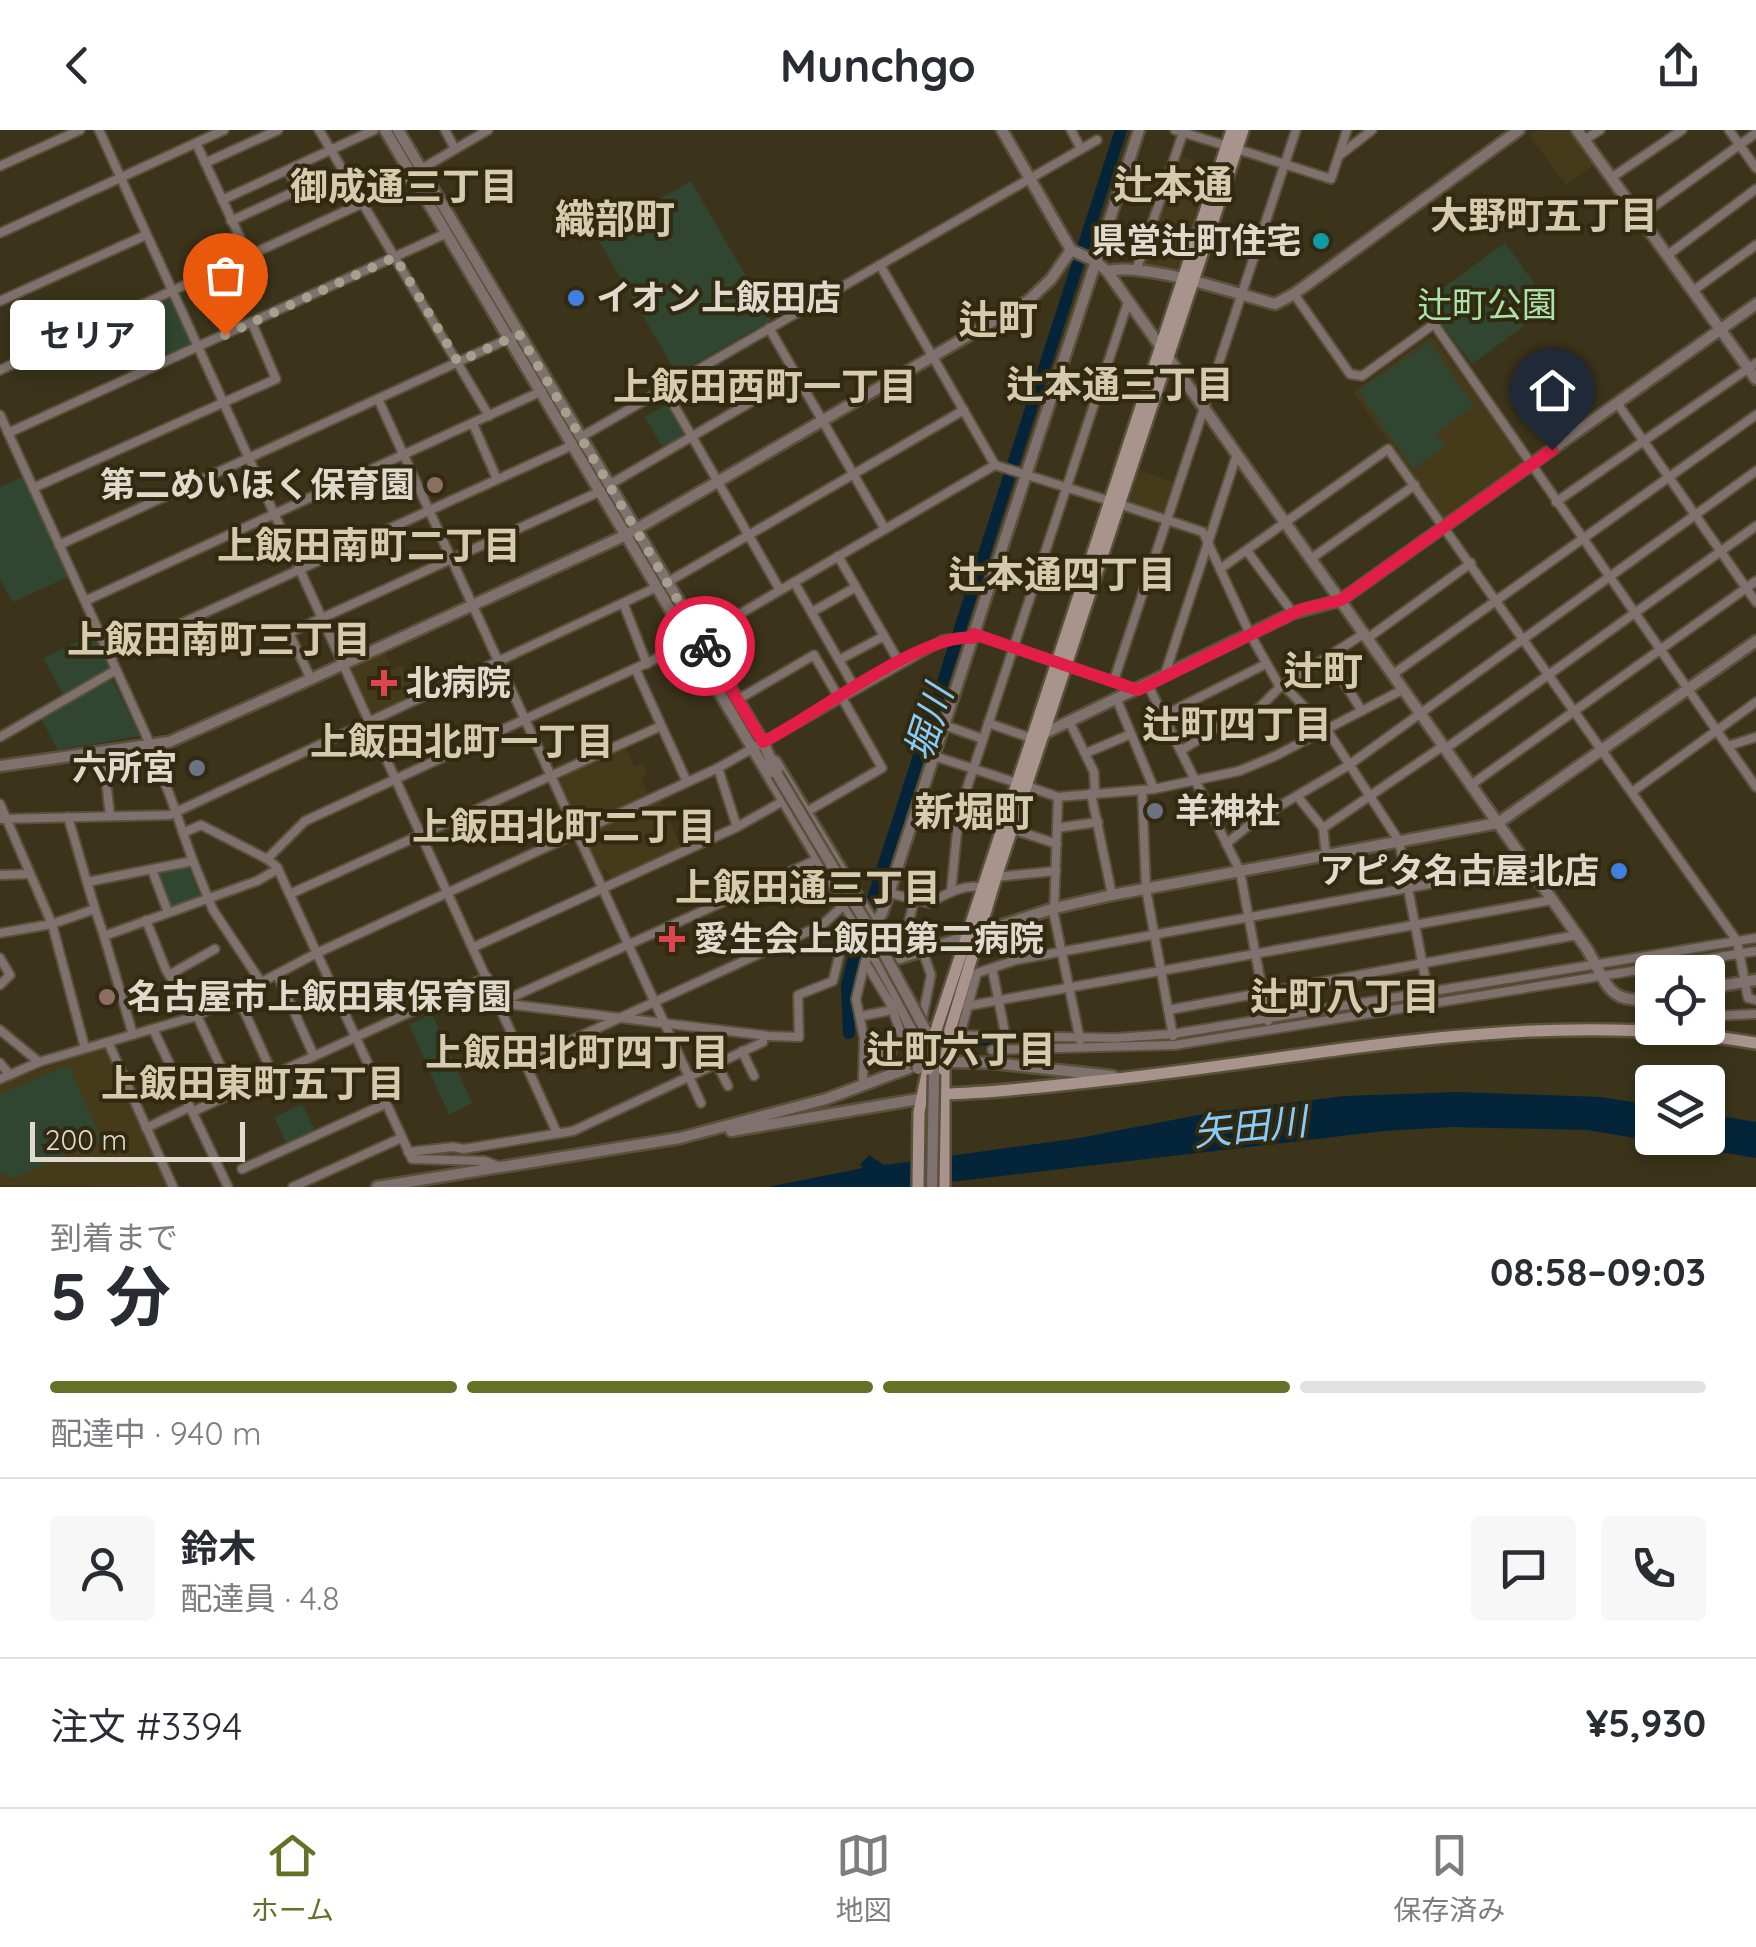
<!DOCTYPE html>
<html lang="ja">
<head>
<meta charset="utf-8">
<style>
  :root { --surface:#fff; --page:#f7f7f7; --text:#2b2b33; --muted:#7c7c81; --line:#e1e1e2; --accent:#657126 }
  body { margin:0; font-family:Quicksand,"Noto Sans JP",sans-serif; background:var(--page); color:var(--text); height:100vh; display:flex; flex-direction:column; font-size:38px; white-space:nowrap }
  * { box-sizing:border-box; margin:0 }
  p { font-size:32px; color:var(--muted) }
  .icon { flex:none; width:55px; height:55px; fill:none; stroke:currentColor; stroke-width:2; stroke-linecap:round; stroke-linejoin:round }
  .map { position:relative; height:1057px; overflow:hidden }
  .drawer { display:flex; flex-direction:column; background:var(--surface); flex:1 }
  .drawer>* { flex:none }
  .buttons { position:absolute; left:1635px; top:825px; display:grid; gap:20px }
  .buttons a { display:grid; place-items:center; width:90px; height:90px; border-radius:10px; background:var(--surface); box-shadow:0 5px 15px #0003; font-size:50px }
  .scale { position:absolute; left:30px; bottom:25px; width:215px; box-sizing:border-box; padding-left:10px; border:5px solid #dfdacc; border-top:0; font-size:28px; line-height:35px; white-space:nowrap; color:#dfdacc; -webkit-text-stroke:8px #312910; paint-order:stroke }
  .pin { position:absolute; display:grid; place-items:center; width:85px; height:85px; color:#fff; margin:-102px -42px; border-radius:50% 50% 50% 0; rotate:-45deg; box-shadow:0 0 10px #0007 }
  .pin .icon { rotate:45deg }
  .courier { position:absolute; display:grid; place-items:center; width:100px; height:100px; margin:-50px; border:8px solid #e11d48; border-radius:50%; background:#fff; color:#222; box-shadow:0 2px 12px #0007 }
  .bubble { position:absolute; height:70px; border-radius:10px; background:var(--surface); box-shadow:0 5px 15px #0003; font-size:32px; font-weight:700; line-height:70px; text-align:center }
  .headline em { font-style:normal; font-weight:700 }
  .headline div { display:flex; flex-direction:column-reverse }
  .headline { display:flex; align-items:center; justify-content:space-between; height:170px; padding:0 50px }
  h1 { font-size:65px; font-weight:700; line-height:75px }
  .bar { display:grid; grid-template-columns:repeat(4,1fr); gap:15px 10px; align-content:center; height:120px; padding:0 50px }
  .bar i { height:12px; border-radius:8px; background:var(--line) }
  .bar .current { background:var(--accent) }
  .bar p { grid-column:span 4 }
  .line { display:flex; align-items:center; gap:25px; padding:0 50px; border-top:2px solid var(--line) }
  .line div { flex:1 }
  .round { display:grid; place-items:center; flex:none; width:105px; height:105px; border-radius:10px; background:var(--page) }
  header { display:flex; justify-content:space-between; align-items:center; height:130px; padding:0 50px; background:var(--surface); font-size:45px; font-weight:700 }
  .tabs { display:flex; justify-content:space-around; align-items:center; height:140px; border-top:2px solid var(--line); background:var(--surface); font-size:28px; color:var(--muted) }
  .tabs a { display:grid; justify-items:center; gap:5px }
  .tabs .current { color:var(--accent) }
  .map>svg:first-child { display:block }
</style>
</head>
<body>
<header><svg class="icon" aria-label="back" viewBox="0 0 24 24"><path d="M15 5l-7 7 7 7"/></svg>Munchgo<svg class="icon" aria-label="share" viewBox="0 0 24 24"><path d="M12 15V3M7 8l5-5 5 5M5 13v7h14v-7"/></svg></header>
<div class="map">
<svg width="1756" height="1057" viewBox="0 0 1756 1057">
  <rect width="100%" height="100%" fill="#3b331a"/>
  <!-- built -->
  <g fill="#453a19">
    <polygon points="1537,0 1571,0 1595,34 1566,55 1529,5"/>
    <polygon points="1178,25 1211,36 1178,138 1174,140 1143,134"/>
    <polygon points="1429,207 1435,209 1523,331 1447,387 1442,387 1353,262"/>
    <polygon points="1139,340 1176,353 1165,386 1128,375"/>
    <polygon points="384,520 392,539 402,535 417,566 374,586 350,539 352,535"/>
    <polygon points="624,615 634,637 643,633 648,645 641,649 648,665 593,690 589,681 579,685 577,680 571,683 555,647"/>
    <polygon points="660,670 682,719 612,751 606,739 597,742 585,715 598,708 595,700"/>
    <polygon points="106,917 169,1057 0,1055 0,953"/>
  </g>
  <!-- green -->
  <g fill="#314630">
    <polygon points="691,51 771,190 677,244 596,106"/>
    <polygon points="1505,113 1545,168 1535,175 1533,189 1472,234 1424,172"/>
    <polygon points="168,167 193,214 167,227 144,178"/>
    <polygon points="1429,212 1474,276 1436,303 1445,317 1413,339 1358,261"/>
    <polygon points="669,273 688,306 664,320 645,287"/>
    <polygon points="23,347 68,447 13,472 0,450 0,357"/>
    <polygon points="94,504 109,535 107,539 63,564 43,528"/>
    <polygon points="112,549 140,606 58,620 41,589"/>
    <polygon points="188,736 200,766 198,770 175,778 169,777 157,744"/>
    <polygon points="432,884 472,973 449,985 409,894"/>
    <polygon points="69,935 101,1009 13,1048 0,1043 0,964"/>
    <polygon points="302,974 315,1000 287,1014 274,987"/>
  </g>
  <!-- water -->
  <polygon fill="#042539" points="1458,962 1600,967 1652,975 1652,1008 1708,1008 1708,984 1756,992 1756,1028 1587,1000 1451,997 1384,1001 908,1057 768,1057 863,1038 860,1035 869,1025 884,1035 1079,1008 1214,982 1345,966"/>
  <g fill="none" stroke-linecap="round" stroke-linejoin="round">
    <!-- stream -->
    <g stroke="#042539" stroke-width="2.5">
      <polyline points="1162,912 1184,910"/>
      <polyline points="875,914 908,913"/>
      <polyline points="1031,914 1049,915"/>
      <polyline points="951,915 1004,914"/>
    </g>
    <!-- river -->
    <polyline stroke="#042539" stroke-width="12" points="849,903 847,855 855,824 1121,0"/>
    <defs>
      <g id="minor">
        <polyline points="99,0 557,1003"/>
        <polyline points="319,0 489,286"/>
        <polyline points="445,0 455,19"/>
        <polyline points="1071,0 1081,19"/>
        <polyline points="1175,0 1227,16"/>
        <polyline points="1729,0 1756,38"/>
        <polyline points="1584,10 1600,0"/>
        <polyline points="196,13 248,125"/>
        <polyline points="1237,19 1331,49 1347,0"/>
        <polyline points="1340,25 1372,0"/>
        <polyline points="205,33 278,0"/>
        <polyline points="0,36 80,0"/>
        <polyline points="1611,48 1682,0"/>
        <polyline points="222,70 374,0"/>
        <polyline points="1641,86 1756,3"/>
        <polyline points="231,91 298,60 288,40"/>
        <polyline points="0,103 224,0"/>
        <polyline points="1669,124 1756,59"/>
        <polyline points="880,135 995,335"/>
        <polyline points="1136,141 1184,0"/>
        <polyline points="1694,160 1756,115"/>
        <polyline points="1294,164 1350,244 1362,246 1434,194 1756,657"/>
        <polyline points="0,171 146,105"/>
        <polyline points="769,198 885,399"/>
        <polyline points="0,240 363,73 488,0"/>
        <polyline points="664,258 780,460"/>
        <polyline points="378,269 701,973"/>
        <polyline points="1617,273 1756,472"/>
        <polyline points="0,285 151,616 176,682 657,457"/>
        <polyline points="473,294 497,349"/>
        <polyline points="8,303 447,103"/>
        <polyline points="581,307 1097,10"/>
        <polyline points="609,355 797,245"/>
        <polyline points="33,358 276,249 252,193"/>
        <polyline points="1556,372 1756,233"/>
        <polyline points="1119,374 1203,402 1250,504 1280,557"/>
        <polyline points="59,415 519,204"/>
        <polyline points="1247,421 1293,483"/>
        <polyline points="838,426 899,532"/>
        <polyline points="1312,428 1415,355"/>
        <polyline points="1220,439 1388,319 1737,811 1748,868 1756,870"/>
        <polyline points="794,452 855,558"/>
        <polyline points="666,453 964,280"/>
        <polyline points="85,471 542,261"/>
        <polyline points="624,475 647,534"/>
        <polyline points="812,482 856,457"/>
        <polyline points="974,504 1135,559"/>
        <polyline points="1368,508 1471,433"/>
        <polyline points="110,526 573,315"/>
        <polyline points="1328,527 1362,581"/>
        <polyline points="839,530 884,506"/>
        <polyline points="636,540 687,652"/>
        <polyline points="1392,545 1756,285"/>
        <polyline points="1164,547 1237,324"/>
        <polyline points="311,549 289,503 601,361"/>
        <polyline points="1114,550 1296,0"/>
        <polyline points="1148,555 1240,741 1268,891"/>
        <polyline points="1283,555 1327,600 1399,711 1429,868"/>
        <polyline points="737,570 814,525 839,568"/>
        <polyline points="1117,570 1154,659"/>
        <polyline points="1164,585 1266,534"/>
        <polyline points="988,593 1031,608"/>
        <polyline points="1070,593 1094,642 1095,663"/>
        <polyline points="944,595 983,609"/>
        <polyline points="0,607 116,540"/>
        <polyline points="1728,616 1756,607"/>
        <polyline points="1445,619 1756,396"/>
        <polyline points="1182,620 1221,595 1230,595 1259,578 1280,557 1365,503"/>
        <polyline points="103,623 110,686"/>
        <polyline points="1086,623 1131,604"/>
        <polyline points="934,626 1017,653"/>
        <polyline points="718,638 737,697"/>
        <polyline points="1471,655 1756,451"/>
        <polyline points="1027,656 1058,667 1154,659 1239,641 1275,626 1402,560"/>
        <polyline points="1142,660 1146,759 1173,906"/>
        <polyline points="1632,662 1756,572"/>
        <polyline points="1091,663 1112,765"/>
        <polyline points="1297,666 1323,698 1326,725"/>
        <polyline points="1058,667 1054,785 1080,910"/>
        <polyline points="919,672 1002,696"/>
        <polyline points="0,674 52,794 85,918"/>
        <polyline points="808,681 882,638 841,566"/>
        <polyline points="68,687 87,752 193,731 213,780 261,852"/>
        <polyline points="0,689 170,685 176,682 183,703 201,695 267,729 277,737 412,1029 485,1031 498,1036"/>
        <polyline points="1057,698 1098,692"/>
        <polyline points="1323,698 1443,616"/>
        <polyline points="1012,699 1057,714"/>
        <polyline points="183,703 193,731"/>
        <polyline points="1226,714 1254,691 1349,635 1756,341"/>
        <polyline points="267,729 305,691 690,513 995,335 1110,371"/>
        <polyline points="152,740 168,782"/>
        <polyline points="0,745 30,744"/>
        <polyline points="996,747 1056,741"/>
        <polyline points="87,752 95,779"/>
        <polyline points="951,762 959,682 1128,172"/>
        <path d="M889,763L929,773C945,765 964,753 982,758"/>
        <polyline points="290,764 661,596"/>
        <polyline points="146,790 166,840 199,890 233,963"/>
        <polyline points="909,791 914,771"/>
        <polyline points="0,803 52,794 95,779 104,806 257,751 278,739"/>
        <polyline points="104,806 133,905"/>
        <polyline points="474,817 737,697 783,671"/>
        <polyline points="0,828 10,845 0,855"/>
        <polyline points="865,832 891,875 901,904 931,905"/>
        <polyline points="992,838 1006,908"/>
        <polyline points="277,844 314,926"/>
        <polyline points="169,845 215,819"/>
        <polyline points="237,865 273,945"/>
        <polyline points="499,873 769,906 799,907 798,865 833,851 845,802 853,788"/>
        <polyline points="499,873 818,729"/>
        <polyline points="967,876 1552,770"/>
        <polyline points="1168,880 1577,805"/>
        <polyline points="862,886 892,880"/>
        <polyline points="1714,886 1756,884"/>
        <polyline points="922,890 931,845 922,819"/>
        <polyline points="153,899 228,1057"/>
        <polyline points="0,900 39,932"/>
        <polyline points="945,905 1114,908 1173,904 1756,808"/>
        <polyline points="960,905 977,843 1016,830 1528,736"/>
        <polyline points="108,912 173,1057"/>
        <polyline points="992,920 1175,915 1756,821"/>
        <polyline points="742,921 754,946"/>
        <polyline points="864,924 891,923"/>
        <polyline points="524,932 822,795 845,774"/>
        <polyline points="0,933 10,945"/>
        <polyline points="717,934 728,956"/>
        <polyline points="0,949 39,932 197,886 317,823 718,638 943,510 972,507"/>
        <polyline points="863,949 864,908 856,869 865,832 872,822"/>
        <polyline points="192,982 487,847"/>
        <polyline points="146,998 190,977"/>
        <polyline points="408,1022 453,1017 464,1019 573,1001 763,912"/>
        <polyline points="242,1039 385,974"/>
        <polyline points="293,1057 401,1008"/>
      </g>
      <g id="tertiary">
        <polyline points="385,0 845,774 893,859 911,899"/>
        <polyline points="398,0 763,612 777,644"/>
        <path d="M1002,0L1071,120L1095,131L1107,141L1587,819C1607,852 1607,876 1652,868"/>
        <polyline points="1577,0 1756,249"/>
        <path d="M1107,141C1146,132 1233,163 1275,174L1294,164L1519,0"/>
        <polyline points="1045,603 1293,483 1341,470 1756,174"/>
        <polyline points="775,631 884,810 898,820 912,822"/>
        <polyline points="0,636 169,612 311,549 626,405 1028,171 1051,149 1071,120"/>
        <polyline points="874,794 882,783 889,763 1139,0"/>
        <polyline points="884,825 900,828 1055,778 1112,765 1498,693 1756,511"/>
        <polyline points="1708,858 1756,850"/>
        <polyline points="954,932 993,933 1113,946"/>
        <polyline points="731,1001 919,969"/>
        <polyline points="377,1057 680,1008 826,969 909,938"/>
      </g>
      <g id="secondary">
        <polyline points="936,900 1232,0"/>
        <polyline points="950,900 996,747 1243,0"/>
        <polyline points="944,940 944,1057"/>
        <path d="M943,964C992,963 1040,957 1088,952C1309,930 1534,874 1756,913"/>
        <polyline points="918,1057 919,982 928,939"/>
      </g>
    </defs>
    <!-- minor casing -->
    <use href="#minor" stroke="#59513a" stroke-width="12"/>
    <!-- tertiary casing -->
    <use href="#tertiary" stroke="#59513a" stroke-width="15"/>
    <!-- secondary casing -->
    <use href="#secondary" stroke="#59513a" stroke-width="16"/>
    <!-- minor -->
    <use href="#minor" stroke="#7f716d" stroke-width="8"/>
    <!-- tertiary -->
    <use href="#tertiary" stroke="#7f716d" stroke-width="10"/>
    <!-- secondary -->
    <use href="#secondary" stroke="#a9948d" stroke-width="11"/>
    <defs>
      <g id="tertiary-bridge">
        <polyline points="777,644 880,816 927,903 934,943 932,1057"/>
        <polyline points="911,899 918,939"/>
      </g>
      <g id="secondary-bridge">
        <polyline points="928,939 936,900"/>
        <polyline points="944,940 950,900"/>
      </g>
    </defs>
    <!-- tertiary-bridge casing -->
    <use href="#tertiary-bridge" stroke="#59513a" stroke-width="15" stroke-linecap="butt"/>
    <!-- secondary-bridge casing -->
    <use href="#secondary-bridge" stroke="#59513a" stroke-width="16" stroke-linecap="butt"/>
    <!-- tertiary-bridge -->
    <use href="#tertiary-bridge" stroke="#7f716d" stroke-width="10"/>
    <!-- secondary-bridge -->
    <use href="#secondary-bridge" stroke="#a9948d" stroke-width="11"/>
  </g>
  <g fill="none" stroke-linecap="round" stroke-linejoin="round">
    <!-- done -->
    <polyline stroke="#a6a08e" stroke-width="10" stroke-dasharray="0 18" points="225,205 395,127 458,232 519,204 705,516"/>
    <!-- route -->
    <path stroke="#e11d48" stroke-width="12" d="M705,516L763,612C813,587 921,503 972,508L974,504L1138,560L1302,479L1341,470L1552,320"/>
  </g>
  <!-- markers -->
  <circle fill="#0f9aa8" stroke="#312910" stroke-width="4" cx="1321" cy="111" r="10"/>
  <g fill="#3f7fe0" stroke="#312910" stroke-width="4">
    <circle cx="576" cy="168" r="10"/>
    <circle cx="1619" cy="741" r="10"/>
  </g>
  <g fill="#8d6e63" stroke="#312910" stroke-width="4">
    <circle cx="435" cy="355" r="10"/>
    <circle cx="107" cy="867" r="10"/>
  </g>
  <g fill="#e0444e" stroke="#312910" stroke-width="4">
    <path d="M379 538h10v10h10v10h-10v10h-10v-10h-10v-10h10z"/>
    <path d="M667 794h10v10h10v10h-10v10h-10v-10h-10v-10h10z"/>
  </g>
  <g fill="#6b7280" stroke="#312910" stroke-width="4">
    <circle cx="197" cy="638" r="10"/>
    <circle cx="1155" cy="681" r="10"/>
  </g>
  <g text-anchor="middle" stroke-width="8" stroke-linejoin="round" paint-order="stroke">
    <!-- poi labels -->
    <g font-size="35" font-weight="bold" fill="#dfdacc" stroke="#312910" text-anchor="start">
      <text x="1301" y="123" text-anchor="end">県営辻町住宅</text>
      <text x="596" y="180">イオン上飯田店</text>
      <text x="415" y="367" text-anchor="end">第二めいほく保育園</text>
      <text x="406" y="565">北病院</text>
      <text x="177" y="650" text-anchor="end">六所宮</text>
      <text x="1175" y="693">羊神社</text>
      <text x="1599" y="753" text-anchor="end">アピタ名古屋北店</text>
      <text x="694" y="821">愛生会上飯田第二病院</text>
      <text x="127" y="879">名古屋市上飯田東保育園</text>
    </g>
    <!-- park labels -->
    <g font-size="35" fill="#abe2a9" stroke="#312910">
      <text x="1487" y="187">辻町公園</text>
    </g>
    <!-- neighbourhood labels -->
    <g font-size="38" font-weight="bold" fill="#d5cbae" stroke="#312910">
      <text x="404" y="70">御成通三丁目</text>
      <text x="1544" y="99">大野町五丁目</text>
      <text x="1120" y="268">辻本通三丁目</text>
      <text x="765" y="270">上飯田西町一丁目</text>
      <text x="369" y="429">上飯田南町二丁目</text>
      <text x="1062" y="458">辻本通四丁目</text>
      <text x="219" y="523">上飯田南町三丁目</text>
      <text x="1237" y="608">辻町四丁目</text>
      <text x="462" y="625">上飯田北町一丁目</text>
      <text x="564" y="710">上飯田北町二丁目</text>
      <text x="808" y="771">上飯田通三丁目</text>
      <text x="1345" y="880">辻町八丁目</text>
      <text x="961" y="933">辻町六丁目</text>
      <text x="577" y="936">上飯田北町四丁目</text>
      <text x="253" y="967">上飯田東町五丁目</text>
    </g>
    <!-- water labels -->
    <g font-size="38" font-style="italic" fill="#88ccfb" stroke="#312910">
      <text transform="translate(929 593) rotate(-72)" y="13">堀川</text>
      <text transform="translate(1250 997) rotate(-6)" y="13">矢田川</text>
    </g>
    <!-- quarter labels -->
    <g font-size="40" font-weight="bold" fill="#d5cbae" stroke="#312910">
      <text x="1173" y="69">辻本通</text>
      <text x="615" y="103">織部町</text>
      <text x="998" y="204">辻町</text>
      <text x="1323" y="555">辻町</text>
      <text x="974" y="696">新堀町</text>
    </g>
  </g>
</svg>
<div class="buttons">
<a><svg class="icon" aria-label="locate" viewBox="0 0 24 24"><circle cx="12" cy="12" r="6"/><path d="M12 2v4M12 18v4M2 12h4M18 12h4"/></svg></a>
<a><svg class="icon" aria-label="layers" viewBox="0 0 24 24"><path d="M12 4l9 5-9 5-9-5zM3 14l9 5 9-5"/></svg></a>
</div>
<div class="scale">200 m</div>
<div class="pin" style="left:225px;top:205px;background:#ea580c"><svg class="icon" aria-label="bag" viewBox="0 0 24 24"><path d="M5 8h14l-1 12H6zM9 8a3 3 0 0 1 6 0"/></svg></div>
<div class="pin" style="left:1552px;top:320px;background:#1f2937"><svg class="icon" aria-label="home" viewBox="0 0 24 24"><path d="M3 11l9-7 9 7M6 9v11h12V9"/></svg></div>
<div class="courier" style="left:705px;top:516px"><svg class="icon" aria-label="bike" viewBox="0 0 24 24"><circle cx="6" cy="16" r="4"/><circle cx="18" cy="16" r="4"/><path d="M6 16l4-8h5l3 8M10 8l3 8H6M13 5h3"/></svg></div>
<div class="bubble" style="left:10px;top:170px;width:155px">セリア</div>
</div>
<section class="drawer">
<div class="headline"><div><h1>5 分</h1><p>到着まで</p></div><em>08:58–09:03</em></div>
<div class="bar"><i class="current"></i><i class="current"></i><i class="current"></i><i></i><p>配達中 · 940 m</p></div>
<div class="line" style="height:180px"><a class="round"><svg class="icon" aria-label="person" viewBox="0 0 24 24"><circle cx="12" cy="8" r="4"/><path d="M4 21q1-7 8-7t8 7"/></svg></a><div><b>鈴木</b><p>配達員 · 4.8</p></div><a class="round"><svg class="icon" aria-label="chat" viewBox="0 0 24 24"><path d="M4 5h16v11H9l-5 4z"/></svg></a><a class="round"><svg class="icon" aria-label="phone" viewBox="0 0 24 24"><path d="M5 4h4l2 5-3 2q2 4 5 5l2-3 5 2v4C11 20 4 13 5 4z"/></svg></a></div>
<div class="line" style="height:130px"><div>注文 #3394</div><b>¥5,930</b></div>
</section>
<nav class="tabs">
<a class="current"><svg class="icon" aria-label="home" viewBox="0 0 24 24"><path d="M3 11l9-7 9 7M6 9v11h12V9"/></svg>ホーム</a>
<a><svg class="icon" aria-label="map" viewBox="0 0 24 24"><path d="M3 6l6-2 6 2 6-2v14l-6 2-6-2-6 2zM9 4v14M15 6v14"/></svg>地図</a>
<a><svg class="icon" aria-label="saved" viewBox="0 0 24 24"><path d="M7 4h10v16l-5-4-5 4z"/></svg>保存済み</a>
</nav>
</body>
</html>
